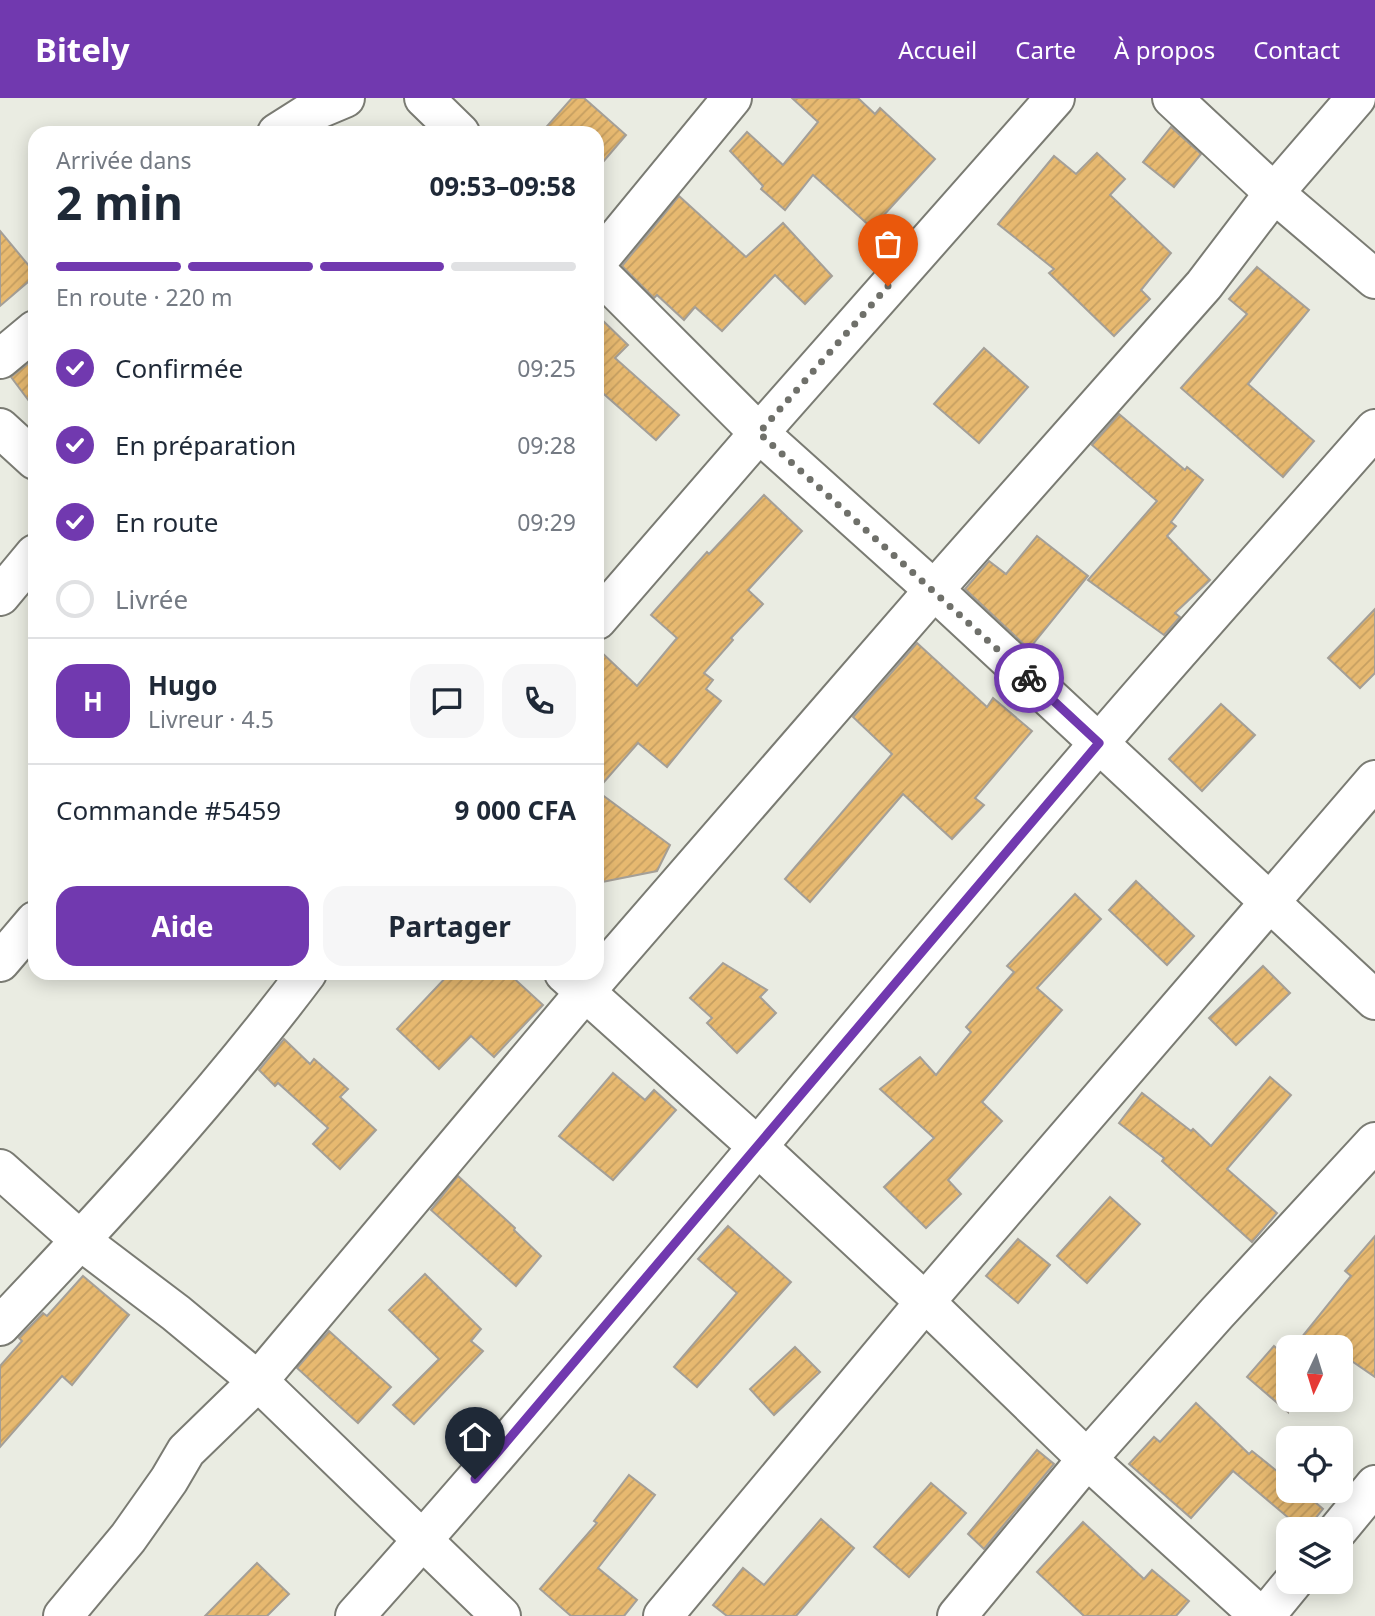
<!DOCTYPE html>
<html lang="fr">
<head>
<meta charset="utf-8">
<style>
  :root { --surface:#fff; --page:#f6f6f7; --text:#1f2937; --muted:#747a83; --line:#e0e1e3; --accent:#7139af }
  body { margin:0; font-family:"Noto Sans",sans-serif; background:var(--page); color:var(--text); height:100vh; display:flex; flex-direction:column; font-size:26px; white-space:nowrap }
  * { box-sizing:border-box; margin:0 }
  p { font-size:23px; color:var(--muted) }
  .icon { flex:none; width:38px; height:38px; fill:none; stroke:currentColor; stroke-width:2; stroke-linecap:round; stroke-linejoin:round }
  .map { position:relative; flex:1; overflow:hidden }
  .drawer { position:absolute; left:28px; top:28px; width:576px; height:854px; display:flex; flex-direction:column; background:var(--surface); border-radius:21px; box-shadow:0 4px 18px #0003 }
  .drawer>* { flex:none }
  .needle { width:46px; rotate:184deg }
  .tools { position:absolute; left:1276px; top:1237px; display:grid; gap:14px }
  .tools a { display:grid; place-items:center; width:77px; height:77px; border-radius:14px; background:var(--surface); box-shadow:0 4px 18px #0003; font-size:35px }
  .pin { position:absolute; display:grid; place-items:center; width:60px; height:60px; color:#fff; margin:-72px -30px; border-radius:50% 50% 50% 0; rotate:-45deg; box-shadow:0 0 7px #0007 }
  .pin .icon { rotate:45deg }
  .courier { position:absolute; display:grid; place-items:center; width:70px; height:70px; margin:-35px; border:5px solid #7139af; border-radius:50%; background:#fff; color:#222; box-shadow:0 2px 9px #0007 }
  .summary em { font-style:normal; font-weight:700 }
  .summary div { display:flex; flex-direction:column-reverse }
  .summary { display:flex; align-items:center; justify-content:space-between; height:119px; padding:0 28px }
  h1 { font-size:46px; font-weight:700; line-height:52px }
  .bar { display:grid; grid-template-columns:repeat(4,1fr); gap:10px 7px; align-content:center; height:84px; padding:0 28px }
  .bar i { height:9px; border-radius:5px; background:var(--line) }
  .bar .on { background:var(--accent) }
  .bar p { grid-column:span 4 }
  .line { display:flex; align-items:center; gap:18px; padding:0 28px; border-top:2px solid var(--line) }
  .line div { flex:1 }
  .round { display:grid; place-items:center; flex:none; width:74px; height:74px; border-radius:21px; background:var(--page) }
  ol { padding:0 28px; list-style:none }
  li { display:flex; align-items:center; gap:21px; height:77px }
  li p { margin-inline-start:auto }
  li .icon { padding:7px; border-radius:50%; background:var(--accent); color:#fff; stroke-width:4 }
  li:last-child { color:var(--muted) }
  li i { width:38px; height:38px; border:4px solid var(--line); border-radius:50% }
  .action { display:flex; gap:14px; margin-top:auto; padding:14px 28px }
  .action a { flex:1; height:80px; border-radius:21px; background:var(--accent); color:#fff; font-size:28px; font-weight:700; line-height:80px; text-align:center }
  .action a+a { background:var(--page); color:var(--text) }
  header { display:flex; align-items:center; gap:42px; box-sizing:border-box; height:98px; padding:0 35px; background:var(--accent); color:#fff }
  header strong { font-size:33px }
  nav { display:flex; gap:38px; margin-inline-start:auto; font-size:24px }
  .map>svg:first-child { display:block }
</style>
</head>
<body>
<header>
<strong>Bitely</strong>
<nav><a>Accueil</a><a>Carte</a><a>À propos</a><a>Contact</a></nav>
</header>
<div class="map">
<svg width="1375" height="1518" viewBox="0 0 1375 1518">
  <defs>
    <pattern id="building-hatch" width="6" height="6" patternUnits="userSpaceOnUse" patternTransform="scale(1.75)"><rect width="6" height="6" fill="#e7b970"/><path d="M-1 1l2-2M0 6l6-6M5 7l2-2" fill="none" stroke="#c69f61"/></pattern>
  </defs>
  <rect width="100%" height="100%" fill="#eaece2"/>
  <!-- building -->
  <g fill="url(#building-hatch)" stroke="#a49f97" stroke-width="2">
    <polygon points="572,0 584,0 626,37 597,71 597,35 541,35"/>
    <polygon points="792,0 858,0 875,16 880,10 935,61 872,130 813,77 785,112 761,91 763,88 730,53 747,34 783,67 818,24"/>
    <polygon points="1171,29 1201,56 1174,89 1143,64"/>
    <polygon points="1097,55 1125,81 1110,97 1171,155 1141,192 1150,201 1114,238 1049,175 1054,171 998,126 1054,58 1076,76"/>
    <polygon points="679,98 746,159 783,125 832,178 805,206 775,177 722,233 695,209 684,222 657,197 654,200 622,168"/>
    <polygon points="0,133 35,175 35,178 0,208"/>
    <polygon points="1257,169 1309,212 1248,286 1314,343 1283,379 1181,290 1247,216 1229,201"/>
    <polygon points="597,217 628,247 615,260 679,317 656,342 597,290"/>
    <polygon points="984,250 1028,289 979,345 934,306"/>
    <polygon points="35,260 35,311 11,279"/>
    <polygon points="1119,316 1185,372 1187,369 1203,382 1171,424 1176,428 1167,438 1210,482 1175,515 1180,519 1164,537 1088,482 1157,403 1092,347"/>
    <polygon points="764,397 802,433 748,492 763,506 731,540 733,542 704,575 713,582 706,591 721,603 667,669 638,645 597,692 597,550 637,588 677,540 651,517 707,454 709,456"/>
    <polygon points="1037,438 1088,478 1029,551 965,491 989,463 1006,476"/>
    <polygon points="1375,511 1375,575 1360,590 1328,560"/>
    <polygon points="917,545 987,609 993,600 1032,633 975,700 984,707 952,741 903,696 810,804 785,781 892,656 853,619"/>
    <polygon points="1221,606 1255,637 1202,693 1169,661"/>
    <polygon points="597,693 670,747 657,773 597,785"/>
    <polygon points="1136,783 1194,838 1167,867 1109,812"/>
    <polygon points="1075,796 1101,821 1037,890 1062,912 982,1004 1002,1023 948,1082 961,1096 926,1130 884,1089 934,1040 880,991 920,959 936,977 971,934 966,929 1014,874 1007,868"/>
    <polygon points="723,865 767,892 760,899 776,915 737,955 707,925 712,920 690,900"/>
    <polygon points="1263,868 1290,895 1236,947 1209,920"/>
    <polygon points="450,875 508,875 543,907 494,959 471,938 439,971 397,931"/>
    <polygon points="284,941 310,966 314,961 348,991 340,999 376,1032 340,1071 313,1046 328,1030 278,985 275,988 259,972"/>
    <polygon points="613,975 645,1002 654,992 676,1012 613,1082 559,1038"/>
    <polygon points="1270,979 1291,997 1227,1071 1277,1115 1252,1144 1162,1063 1164,1060 1119,1025 1142,995 1191,1033 1193,1031 1211,1048"/>
    <polygon points="458,1078 515,1130 514,1132 541,1158 516,1188 431,1112"/>
    <polygon points="1110,1099 1140,1126 1087,1185 1057,1158"/>
    <polygon points="728,1128 791,1184 697,1289 674,1269 737,1195 698,1161"/>
    <polygon points="1375,1138 1375,1279 1340,1255 1340,1250 1293,1250 1351,1178 1345,1173"/>
    <polygon points="1018,1141 1050,1167 1018,1205 986,1178"/>
    <polygon points="425,1176 481,1231 471,1243 483,1253 414,1326 393,1307 439,1261 389,1212"/>
    <polygon points="83,1178 129,1217 72,1287 62,1278 0,1349 0,1268 22,1243 19,1240 43,1215 47,1218"/>
    <polygon points="329,1233 391,1289 358,1325 297,1270"/>
    <polygon points="1274,1248 1288,1260 1288,1314 1247,1279"/>
    <polygon points="795,1249 820,1274 774,1317 750,1291"/>
    <polygon points="1196,1305 1249,1356 1252,1353 1288,1382 1288,1393 1302,1393 1323,1411 1306,1432 1303,1432 1233,1373 1191,1420 1129,1366 1154,1339 1160,1344"/>
    <polygon points="1037,1352 1054,1366 984,1451 968,1436"/>
    <polygon points="629,1377 655,1397 598,1470 637,1502 624,1518 571,1518 540,1491 597,1425 594,1423"/>
    <polygon points="931,1385 966,1415 909,1479 874,1449"/>
    <polygon points="821,1421 854,1450 796,1518 727,1518 713,1507 743,1470 764,1487"/>
    <polygon points="1083,1424 1144,1481 1152,1472 1189,1503 1176,1518 1084,1518 1037,1474"/>
    <polygon points="257,1465 289,1496 267,1518 205,1518"/>
  </g>
  <g fill="none" stroke-linecap="round" stroke-linejoin="round">
    <defs>
      <g id="minor">
        <polyline points="424,0 460,35"/>
        <polyline points="1172,0 1274,95 1375,181"/>
        <polyline points="277,35 307,16 345,0"/>
        <polyline points="597,164 732,0"/>
        <polyline points="597,173 759,335 934,492 1375,902"/>
        <polyline points="0,261 35,232"/>
        <polyline points="0,330 35,362"/>
        <polyline points="0,498 35,456"/>
        <polyline points="597,522 759,335 1055,0"/>
        <polyline points="0,864 35,823"/>
        <polyline points="564,875 758,1049 925,1204 1087,1361 1260,1518"/>
        <polyline points="0,1071 81,1143 176,1215 258,1283 501,1518"/>
        <path d="M0,1228C107,1115 213,1000 307,875"/>
        <polyline points="1338,1432 1375,1387"/>
        <polyline points="63,1518 128,1440 169,1382 186,1353 258,1283 585,894 934,492 1204,187 1274,95 1356,0"/>
        <path d="M355,1518C610,1233 849,934 1100,644C1190,539 1283,436 1375,331"/>
        <polyline points="663,1518 925,1204 1375,682"/>
        <polyline points="957,1518 1087,1361 1217,1215 1375,1044"/>
        <polyline points="1265,1518 1293,1484"/>
      </g>
    </defs>
    <!-- minor casing -->
    <use href="#minor" stroke="#7a7b73" stroke-width="42"/>
    <!-- minor -->
    <use href="#minor" stroke="#fff" stroke-width="38"/>
  </g>
  <g fill="none" stroke-linecap="round" stroke-linejoin="round">
    <!-- done -->
    <polyline stroke="#6f706a" stroke-width="7" stroke-dasharray="0 12.6" points="888,188 759,335 1029,580"/>
    <!-- route -->
    <polyline stroke="#7139af" stroke-width="9" points="475,1381 1099,645 1029,580"/>
  </g>
</svg>
<div class="tools">
<a><svg class="needle" viewBox="-14 -14 28 28"><path d="M0-13l5 13h-10z" fill="#e53935"/><path d="M0 13l5-13h-10z" fill="#747a83"/></svg></a>
<a><svg class="icon" aria-label="locate" viewBox="0 0 24 24"><circle cx="12" cy="12" r="6"/><path d="M12 2v4M12 18v4M2 12h4M18 12h4"/></svg></a>
<a><svg class="icon" aria-label="layers" viewBox="0 0 24 24"><path d="M12 4l9 5-9 5-9-5zM3 14l9 5 9-5"/></svg></a>
</div>
<div class="pin" style="left:888px;top:188px;background:#ea580c"><svg class="icon" aria-label="bag" viewBox="0 0 24 24"><path d="M5 8h14l-1 12H6zM9 8a3 3 0 0 1 6 0"/></svg></div>
<div class="pin" style="left:475px;top:1381px;background:#1f2937"><svg class="icon" aria-label="home" viewBox="0 0 24 24"><path d="M3 11l9-7 9 7M6 9v11h12V9"/></svg></div>
<div class="courier" style="left:1029px;top:580px"><svg class="icon" aria-label="bike" viewBox="0 0 24 24"><circle cx="6" cy="16" r="4"/><circle cx="18" cy="16" r="4"/><path d="M6 16l4-8h5l3 8M10 8l3 8H6M13 5h3"/></svg></div>
<section class="drawer">
<div class="summary"><div><h1>2 min</h1><p>Arrivée dans</p></div><em>09:53–09:58</em></div>
<div class="bar"><i class="on"></i><i class="on"></i><i class="on"></i><i></i><p>En route · 220 m</p></div>
<ol>
<li><svg class="icon" aria-label="check" viewBox="0 0 24 24"><path d="M5 12l5 5 9-10"/></svg>Confirmée<p>09:25</p></li>
<li><svg class="icon" aria-label="check" viewBox="0 0 24 24"><path d="M5 12l5 5 9-10"/></svg>En préparation<p>09:28</p></li>
<li><svg class="icon" aria-label="check" viewBox="0 0 24 24"><path d="M5 12l5 5 9-10"/></svg>En route<p>09:29</p></li>
<li><i></i>Livrée</li>
</ol>
<div class="line" style="height:126px"><b class="round" style="background:var(--accent);color:#fff">H</b><div><b>Hugo</b><p>Livreur · 4.5</p></div><a class="round"><svg class="icon" aria-label="chat" viewBox="0 0 24 24"><path d="M4 5h16v11H9l-5 4z"/></svg></a><a class="round"><svg class="icon" aria-label="phone" viewBox="0 0 24 24"><path d="M5 4h4l2 5-3 2q2 4 5 5l2-3 5 2v4C11 20 4 13 5 4z"/></svg></a></div>
<div class="line" style="height:91px"><div>Commande #5459</div><b>9 000 CFA</b></div>
<div class="action"><a>Aide</a><a>Partager</a></div>
</section>
</div>
</body>
</html>
